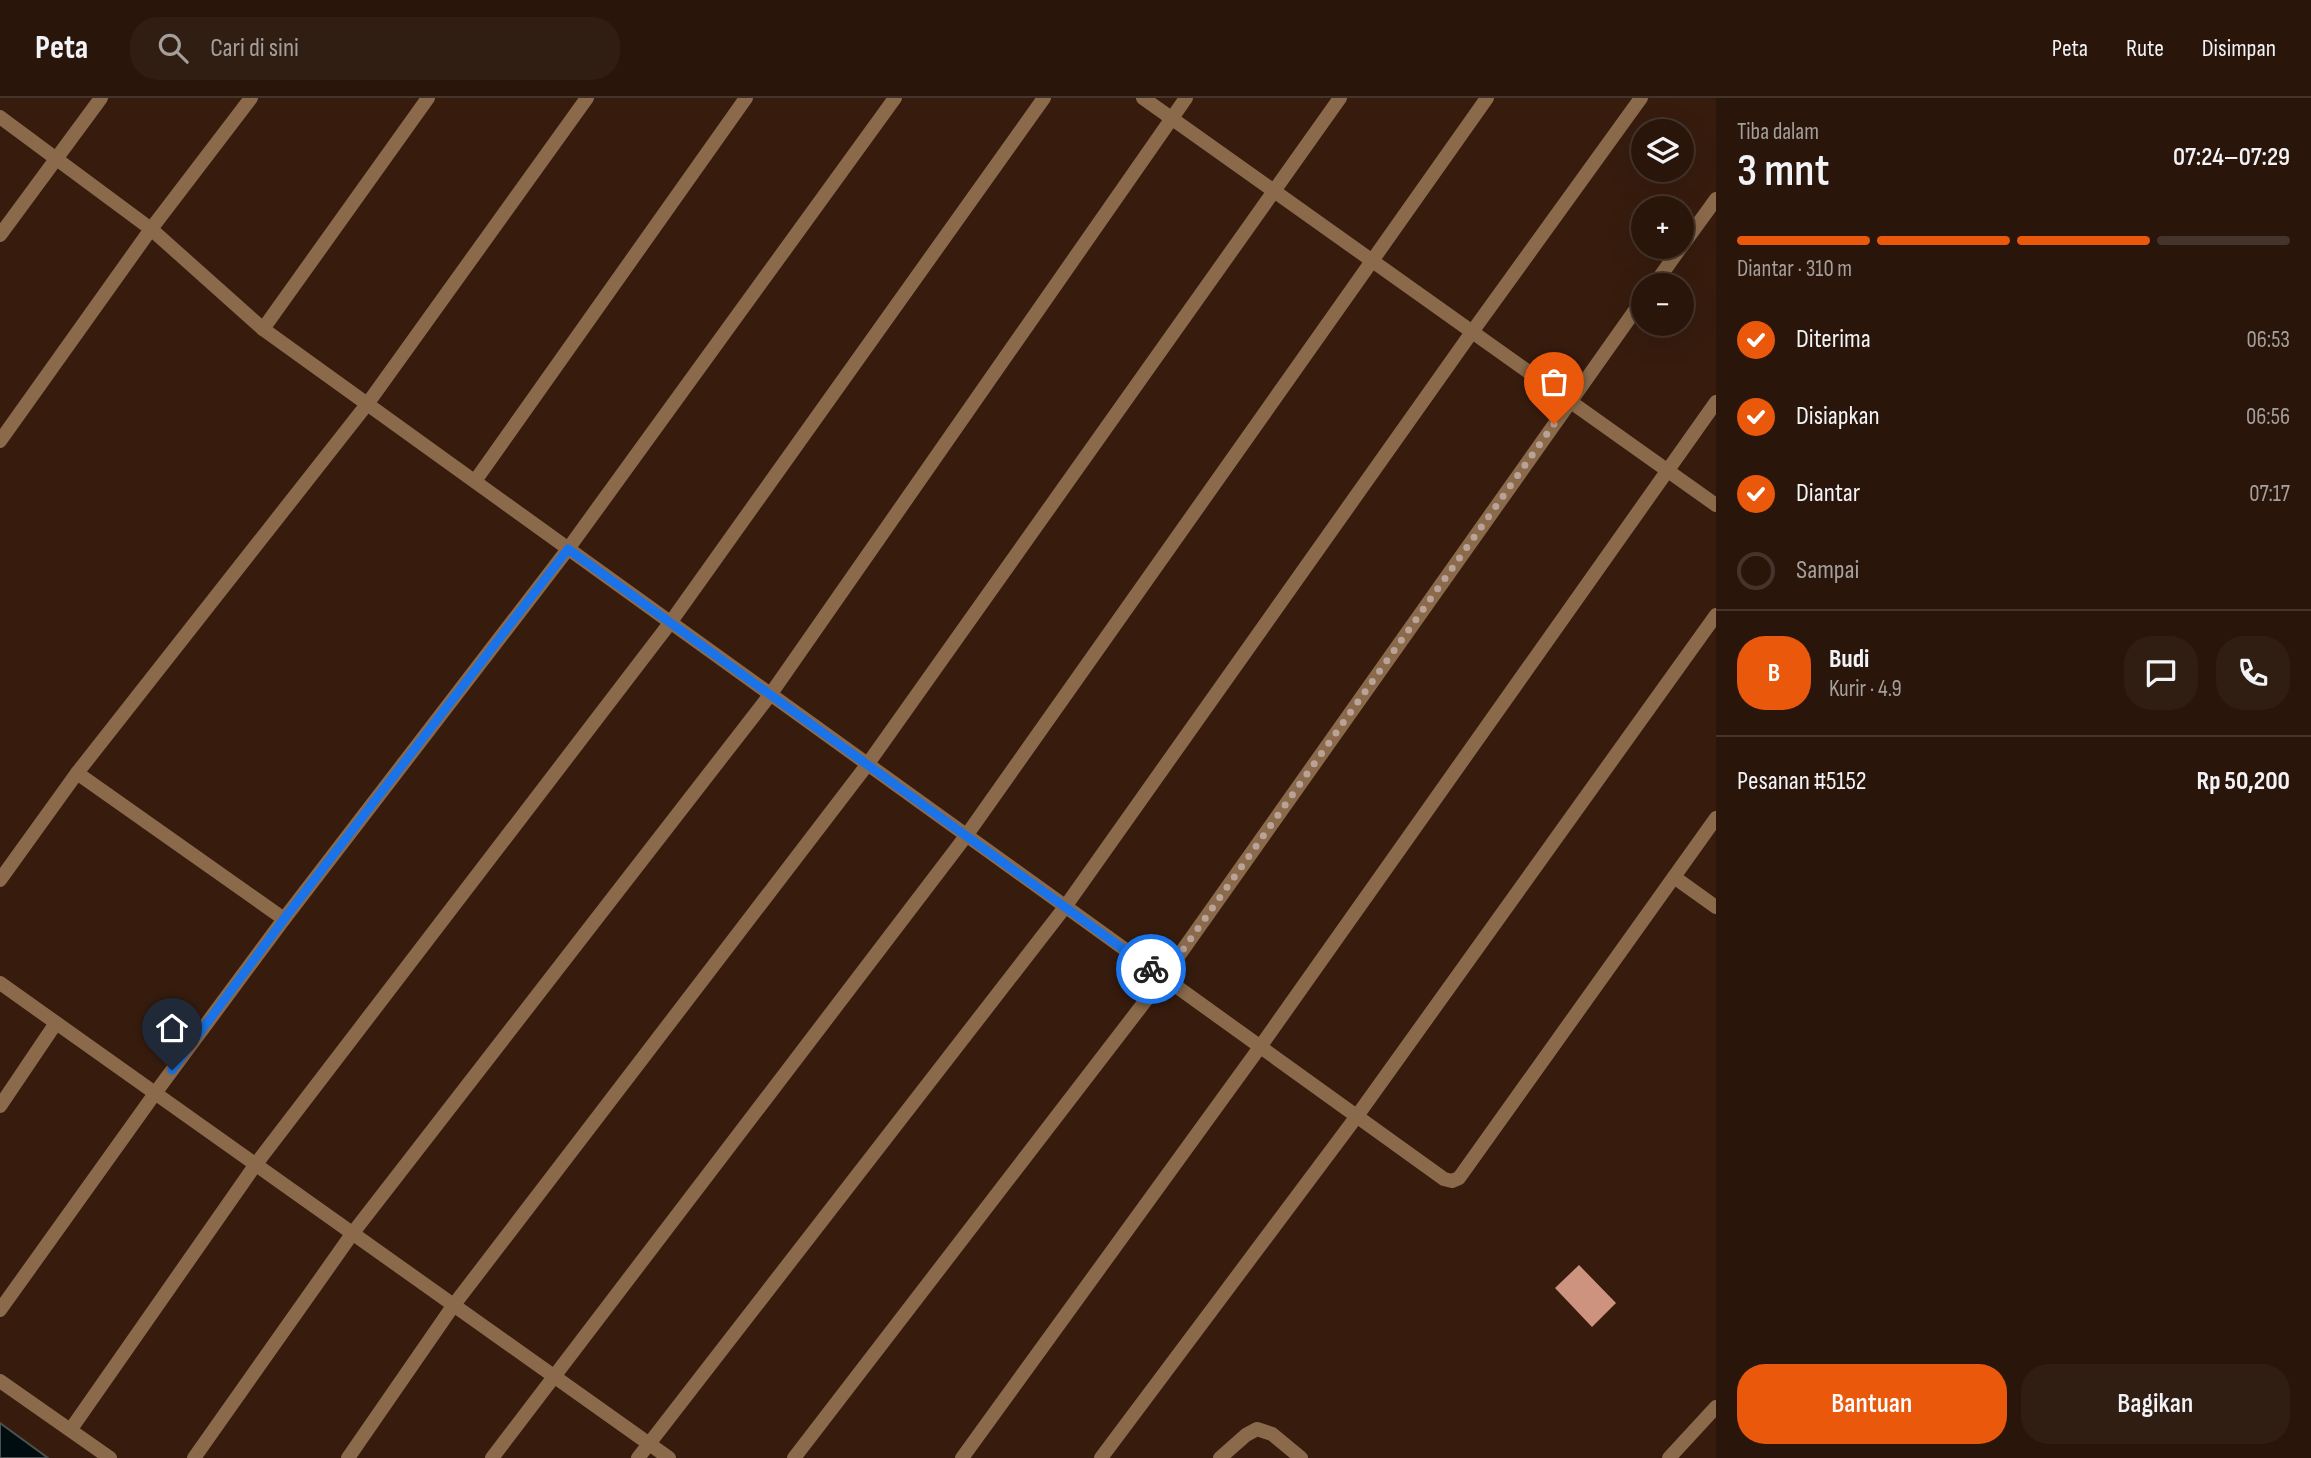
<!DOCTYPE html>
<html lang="id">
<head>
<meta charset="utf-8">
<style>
  :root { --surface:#29150a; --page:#311e13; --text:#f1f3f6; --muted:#a59f9c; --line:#45342b; --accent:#ea580c }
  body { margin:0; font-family:"Sofia Sans Condensed",sans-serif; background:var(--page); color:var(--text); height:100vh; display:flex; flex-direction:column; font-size:26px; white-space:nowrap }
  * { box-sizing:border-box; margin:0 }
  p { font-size:23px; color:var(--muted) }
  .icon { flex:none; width:38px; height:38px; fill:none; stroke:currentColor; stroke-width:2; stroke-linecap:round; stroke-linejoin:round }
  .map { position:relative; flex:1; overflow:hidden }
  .sheet { display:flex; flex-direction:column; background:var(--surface); width:595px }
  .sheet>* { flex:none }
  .tools { position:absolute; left:1631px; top:21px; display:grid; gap:14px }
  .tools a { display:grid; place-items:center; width:63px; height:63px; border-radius:50%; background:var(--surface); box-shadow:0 7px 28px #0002,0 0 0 2px var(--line); font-size:35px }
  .pin { position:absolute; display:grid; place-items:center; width:60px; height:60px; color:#fff; margin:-72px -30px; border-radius:50% 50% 50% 0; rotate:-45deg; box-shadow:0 0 7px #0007 }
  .pin .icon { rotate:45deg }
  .courier { position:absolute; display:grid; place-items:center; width:70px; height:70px; margin:-35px; border:5px solid #1a73e8; border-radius:50%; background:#fff; color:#222; box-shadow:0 2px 9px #0007 }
  .head em { font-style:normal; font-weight:600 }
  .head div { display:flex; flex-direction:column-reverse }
  .head { display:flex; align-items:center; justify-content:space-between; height:119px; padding:0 21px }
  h1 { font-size:46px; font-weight:600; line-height:52px }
  .bar { display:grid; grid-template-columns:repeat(4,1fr); gap:10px 7px; align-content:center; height:84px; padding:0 21px }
  .bar i { height:9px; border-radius:5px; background:var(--line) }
  .bar .selected { background:var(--accent) }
  .bar p { grid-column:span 4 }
  .line { display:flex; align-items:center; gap:18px; padding:0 21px; border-top:2px solid var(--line) }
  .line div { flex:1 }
  .round { display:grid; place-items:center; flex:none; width:74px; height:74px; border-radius:28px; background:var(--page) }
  ol { padding:0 21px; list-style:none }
  li { display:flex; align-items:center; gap:21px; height:77px }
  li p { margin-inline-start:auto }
  li .icon { padding:7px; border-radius:50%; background:var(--accent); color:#fff; stroke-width:4 }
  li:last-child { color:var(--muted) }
  li i { width:38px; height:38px; border:4px solid var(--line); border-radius:50% }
  .primary-button { display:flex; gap:14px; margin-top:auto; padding:14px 21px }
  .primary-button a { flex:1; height:80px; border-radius:28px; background:var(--accent); color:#fff; font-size:28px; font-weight:600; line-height:80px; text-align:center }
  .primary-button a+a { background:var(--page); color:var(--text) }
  header { display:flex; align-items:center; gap:42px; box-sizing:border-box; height:98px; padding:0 35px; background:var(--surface); border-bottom:2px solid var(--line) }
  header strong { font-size:33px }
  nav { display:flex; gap:38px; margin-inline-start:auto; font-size:24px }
  .search { width:490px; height:63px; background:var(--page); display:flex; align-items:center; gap:18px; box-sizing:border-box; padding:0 24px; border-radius:28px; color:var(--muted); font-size:26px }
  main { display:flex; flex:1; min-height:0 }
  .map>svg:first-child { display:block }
</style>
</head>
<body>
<header>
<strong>Peta</strong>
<div class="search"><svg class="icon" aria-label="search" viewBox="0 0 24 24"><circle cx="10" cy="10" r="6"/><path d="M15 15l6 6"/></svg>Cari di sini</div>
<nav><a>Peta</a><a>Rute</a><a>Disimpan</a></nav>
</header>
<main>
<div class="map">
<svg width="1716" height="1360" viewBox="0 0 1716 1360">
  <rect width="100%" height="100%" fill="#371c0e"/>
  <!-- water -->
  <polygon fill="#000d10" stroke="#4c504f" stroke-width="2" points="0,1325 48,1360 0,1360"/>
  <!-- building -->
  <polygon fill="#cd937e" points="1579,1167 1616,1205 1592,1229 1555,1190"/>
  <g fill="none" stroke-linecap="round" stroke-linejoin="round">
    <!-- minor -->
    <g stroke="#8b6a4b" stroke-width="14">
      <polyline points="1143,0 1716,407"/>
      <polyline points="0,19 151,131 263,231 1444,1081 1452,1083 1459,1080 1716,720"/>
      <polyline points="0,137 101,0"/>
      <polyline points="1682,148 1716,101"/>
      <polyline points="1654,187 1681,149"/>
      <polyline points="263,231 428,0"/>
      <polyline points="0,343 151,131 251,0"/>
      <polyline points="475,383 746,0"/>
      <polyline points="77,675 284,821"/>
      <polyline points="1674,779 1716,809"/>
      <polyline points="0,782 77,675 368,305 587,0"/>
      <polyline points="0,885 669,1360"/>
      <polyline points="0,1008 56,925"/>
      <polyline points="0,1212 156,994 284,821 568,451 895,0"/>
      <polyline points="0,1283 110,1360"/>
      <polyline points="71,1331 256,1066 670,525 1044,0"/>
      <polyline points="194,1360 352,1136 770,597 1186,0"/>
      <polyline points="348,1360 453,1208 867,667 1340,0"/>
      <polyline points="492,1360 966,738 1487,0"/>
      <polyline points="638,1360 1065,809 1472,234 1641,0"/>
      <polyline points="794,1360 1163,880 1643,201"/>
      <polyline points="962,1360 1260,949 1716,304"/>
      <polyline points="1101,1360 1357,1018 1716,517"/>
      <polyline points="1220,1360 1246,1337 1257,1331 1272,1336 1301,1360"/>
      <polyline points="1669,1360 1716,1309"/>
    </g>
  </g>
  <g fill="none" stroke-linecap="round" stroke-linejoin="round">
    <!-- done -->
    <polyline stroke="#b9a398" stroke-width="7" stroke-dasharray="0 12.6" points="1151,871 1163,880 1554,326"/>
    <!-- route -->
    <polyline stroke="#1a73e8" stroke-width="9" points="172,972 284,821 568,451 1151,871"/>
  </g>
</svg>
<div class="tools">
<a><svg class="icon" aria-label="layers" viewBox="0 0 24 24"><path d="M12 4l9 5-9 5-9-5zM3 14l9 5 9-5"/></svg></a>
<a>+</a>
<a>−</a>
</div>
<div class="pin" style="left:1554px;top:326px;background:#ea580c"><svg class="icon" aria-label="bag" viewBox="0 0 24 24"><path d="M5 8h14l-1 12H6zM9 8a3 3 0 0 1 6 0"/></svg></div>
<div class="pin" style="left:172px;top:972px;background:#1f2937"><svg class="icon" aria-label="home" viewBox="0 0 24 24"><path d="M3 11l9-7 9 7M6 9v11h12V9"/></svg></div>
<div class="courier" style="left:1151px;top:871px"><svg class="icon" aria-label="bike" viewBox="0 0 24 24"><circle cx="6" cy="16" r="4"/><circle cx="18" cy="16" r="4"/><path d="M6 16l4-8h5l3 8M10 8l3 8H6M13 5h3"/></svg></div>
</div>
<section class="sheet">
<div class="head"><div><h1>3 mnt</h1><p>Tiba dalam</p></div><em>07:24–07:29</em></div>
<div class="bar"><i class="selected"></i><i class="selected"></i><i class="selected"></i><i></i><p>Diantar · 310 m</p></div>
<ol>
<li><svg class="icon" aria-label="check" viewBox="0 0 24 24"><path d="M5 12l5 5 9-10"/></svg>Diterima<p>06:53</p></li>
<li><svg class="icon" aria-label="check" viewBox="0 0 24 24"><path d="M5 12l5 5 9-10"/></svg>Disiapkan<p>06:56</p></li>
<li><svg class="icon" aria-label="check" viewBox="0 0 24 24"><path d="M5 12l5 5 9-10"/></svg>Diantar<p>07:17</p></li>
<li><i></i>Sampai</li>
</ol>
<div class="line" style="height:126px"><b class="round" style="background:var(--accent);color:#fff">B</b><div><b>Budi</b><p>Kurir · 4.9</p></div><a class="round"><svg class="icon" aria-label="chat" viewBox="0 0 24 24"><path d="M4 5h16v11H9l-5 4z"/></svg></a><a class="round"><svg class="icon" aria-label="phone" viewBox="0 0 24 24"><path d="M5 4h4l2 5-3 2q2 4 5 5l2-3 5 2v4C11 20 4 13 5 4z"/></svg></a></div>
<div class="line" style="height:91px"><div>Pesanan #5152</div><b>Rp 50,200</b></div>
<div class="primary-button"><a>Bantuan</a><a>Bagikan</a></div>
</section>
</main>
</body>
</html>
